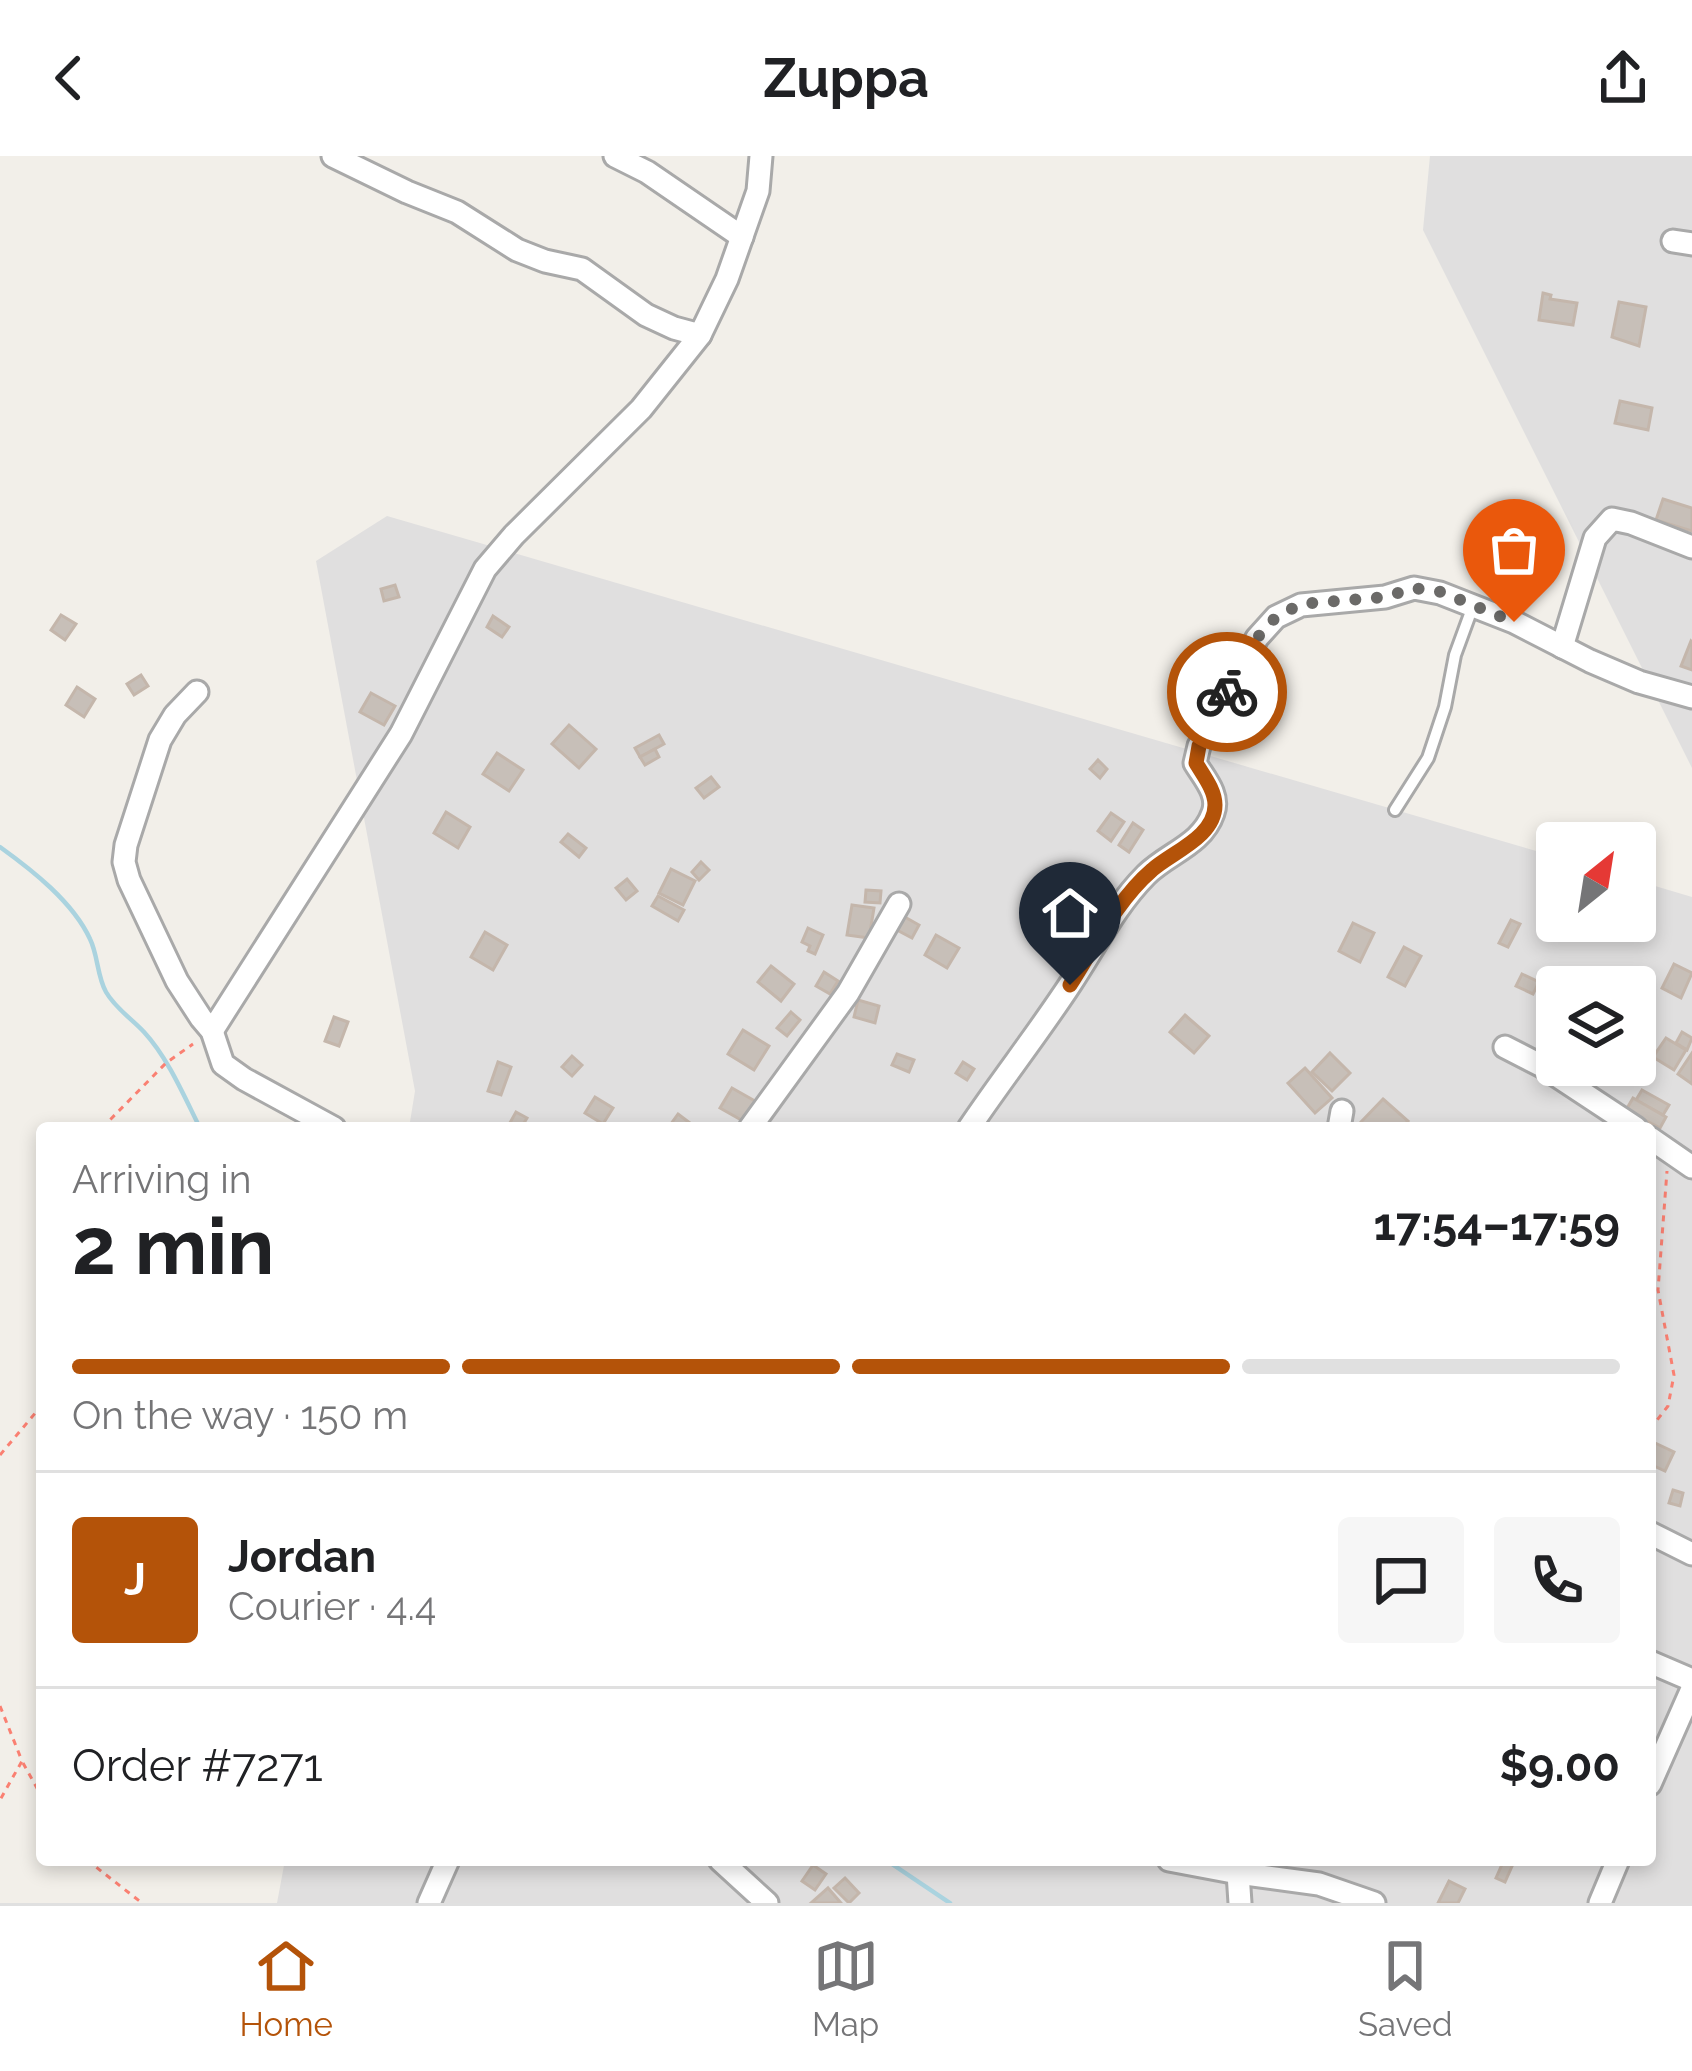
<!DOCTYPE html>
<html lang="en">
<head>
<meta charset="utf-8">
<style>
  :root { --surface:#fff; --page:#f6f6f6; --text:#202124; --muted:#757577; --line:#e0e0e0; --accent:#b45309 }
  body { margin:0; font-family:Raleway,sans-serif; background:var(--page); color:var(--text); height:100vh; display:flex; flex-direction:column; font-size:45px; white-space:nowrap }
  * { box-sizing:border-box; margin:0 }
  p { font-size:39px; color:var(--muted) }
  .icon { flex:none; width:66px; height:66px; fill:none; stroke:currentColor; stroke-width:2; stroke-linecap:round; stroke-linejoin:round }
  .map { position:relative; flex:1; overflow:hidden }
  .side { position:absolute; left:36px; top:966px; width:1620px; height:744px; display:flex; flex-direction:column; background:var(--surface); border-radius:12px; box-shadow:0 6px 18px #0003 }
  .side>* { flex:none }
  .needle { width:78px; rotate:30deg }
  .buttons { position:absolute; left:1536px; top:666px; display:grid; gap:24px }
  .buttons a { display:grid; place-items:center; width:120px; height:120px; border-radius:12px; background:var(--surface); box-shadow:0 6px 18px #0003; font-size:60px }
  .pin { position:absolute; display:grid; place-items:center; width:102px; height:102px; color:#fff; margin:-123px -51px; border-radius:50% 50% 50% 0; rotate:-45deg; box-shadow:0 0 12px #0007 }
  .pin .icon { rotate:45deg }
  .courier { position:absolute; display:grid; place-items:center; width:120px; height:120px; margin:-60px; border:9px solid #b45309; border-radius:50%; background:#fff; color:#222; box-shadow:0 3px 15px #0007 }
  .summary em { font-style:normal; font-weight:700 }
  .summary div { display:flex; flex-direction:column-reverse }
  .summary { display:flex; align-items:center; justify-content:space-between; height:204px; padding:0 36px }
  h1 { font-size:78px; font-weight:700; line-height:90px }
  .bar { display:grid; grid-template-columns:repeat(4,1fr); gap:18px 12px; align-content:center; height:144px; padding:0 36px }
  .bar i { height:15px; border-radius:9px; background:var(--line) }
  .bar .selected { background:var(--accent) }
  .bar p { grid-column:span 4 }
  .line { display:flex; align-items:center; gap:30px; padding:0 36px; border-top:3px solid var(--line) }
  .line div { flex:1 }
  .round { display:grid; place-items:center; flex:none; width:126px; height:126px; border-radius:12px; background:var(--page) }
  header { display:flex; justify-content:space-between; align-items:center; height:156px; padding:0 36px; background:var(--surface); font-size:54px; font-weight:700 }
  .dock { display:flex; justify-content:space-around; align-items:center; height:168px; border-top:3px solid var(--line); background:var(--surface); font-size:33px; color:var(--muted) }
  .dock a { display:grid; justify-items:center; gap:6px }
  .dock .selected { color:var(--accent) }
  .map>svg:first-child { display:block }
</style>
</head>
<body>
<header><svg class="icon" aria-label="back" viewBox="0 0 24 24"><path d="M15 5l-7 7 7 7"/></svg>Zuppa<svg class="icon" aria-label="share" viewBox="0 0 24 24"><path d="M12 15V3M7 8l5-5 5 5M5 13v7h14v-7"/></svg></header>
<div class="map">
<svg width="1692" height="1747" viewBox="0 0 1692 1747">
  <rect width="100%" height="100%" fill="#f2efe9"/>
  <!-- residential -->
  <g fill="#e0dfdf" fill-rule="evenodd">
    <polygon points="1430,0 1692,0 1692,612 1423,74"/>
    <path d="M387,360L1557,701V765H1635V724L1692,741V1747H277L285,1704H1650V972H409L415,935L316,405ZM1557,831H1635V909H1557Z"/>
  </g>
  <g fill="none" stroke-linecap="round" stroke-linejoin="round">
    <!-- stream -->
    <g stroke="#aad3df" stroke-width="4.5">
      <path d="M0,691C32,714 73,746 90,783C98,799 97,820 106,836C115,852 132,863 144,876C168,902 184,940 200,972"/>
      <polyline points="886,1704 950,1747"/>
    </g>
  </g>
  <!-- building -->
  <g fill="#c7bfb8" stroke="#c4b6ab" stroke-width="3">
    <polygon points="1543,137 1551,139 1550,143 1577,147 1573,169 1539,164"/>
    <polygon points="1619,146 1646,151 1639,190 1612,181"/>
    <polygon points="1620,245 1652,252 1648,274 1615,267"/>
    <polygon points="1663,343 1692,352 1692,375 1656,364"/>
    <polygon points="395,429 399,441 384,445 381,433"/>
    <polygon points="61,459 76,468 65,484 51,474"/>
    <polygon points="493,460 509,471 502,481 487,471"/>
    <polygon points="1691,485 1692,486 1692,514 1681,510"/>
    <polygon points="141,519 148,530 134,539 127,528"/>
    <polygon points="77,531 95,543 84,561 66,549"/>
    <polygon points="371,537 395,550 384,569 360,556"/>
    <polygon points="569,569 596,593 579,612 552,588"/>
    <polygon points="659,579 664,588 640,601 635,592"/>
    <polygon points="655,593 659,601 645,609 640,601"/>
    <polygon points="497,597 523,614 509,635 483,618"/>
    <polygon points="1098,604 1107,613 1100,622 1090,613"/>
    <polygon points="711,621 719,631 704,642 696,632"/>
    <polygon points="446,656 470,671 458,692 434,677"/>
    <polygon points="1111,657 1124,666 1111,685 1098,675"/>
    <polygon points="1133,667 1143,674 1129,696 1119,689"/>
    <polygon points="568,678 586,692 579,701 561,686"/>
    <polygon points="701,706 709,714 699,724 692,716"/>
    <polygon points="671,713 695,725 683,749 659,737"/>
    <polygon points="627,723 637,735 626,744 616,732"/>
    <polygon points="1102,727 1113,733 1108,743 1096,736"/>
    <polygon points="866,734 881,735 880,747 865,746"/>
    <polygon points="658,740 684,754 678,765 652,750"/>
    <polygon points="852,749 874,752 869,782 847,779"/>
    <polygon points="903,760 919,769 912,782 895,773"/>
    <polygon points="1511,764 1520,768 1508,791 1499,787"/>
    <polygon points="1353,767 1374,777 1360,806 1339,795"/>
    <polygon points="808,772 823,779 815,798 808,795 810,790 802,786"/>
    <polygon points="485,776 507,789 493,814 471,801"/>
    <polygon points="936,779 959,792 947,812 925,799"/>
    <polygon points="1404,791 1421,800 1405,830 1388,821"/>
    <polygon points="1674,808 1692,817 1681,842 1662,832"/>
    <polygon points="771,810 794,828 781,845 758,826"/>
    <polygon points="824,816 838,825 830,838 816,830"/>
    <polygon points="1522,818 1539,826 1533,838 1516,830"/>
    <polygon points="858,844 879,850 875,867 854,861"/>
    <polygon points="791,856 800,864 787,880 777,872"/>
    <polygon points="1185,859 1209,880 1194,897 1170,876"/>
    <polygon points="334,861 348,866 339,890 325,885"/>
    <polygon points="743,874 769,890 754,914 728,898"/>
    <polygon points="1682,876 1692,882 1687,894 1676,887"/>
    <polygon points="1666,882 1686,894 1674,914 1653,901"/>
    <polygon points="1330,897 1350,917 1332,935 1312,916"/>
    <polygon points="1692,897 1692,928 1678,918"/>
    <polygon points="897,898 914,904 909,916 892,909"/>
    <polygon points="572,900 582,909 572,920 562,911"/>
    <polygon points="498,906 511,911 501,939 488,935"/>
    <polygon points="963,906 974,913 967,924 956,917"/>
    <polygon points="1305,912 1332,942 1315,957 1288,927"/>
    <polygon points="732,932 755,945 743,965 720,952"/>
    <polygon points="1642,934 1669,949 1663,959 1636,944"/>
    <polygon points="595,941 613,952 603,968 585,957"/>
    <polygon points="1633,942 1666,961 1660,972 1626,954"/>
    <polygon points="1383,943 1408,965 1401,972 1364,972 1359,968"/>
    <polygon points="516,956 527,962 521,972 507,972"/>
    <polygon points="678,958 690,967 686,972 668,972"/>
    <polygon points="1653,1286 1674,1296 1665,1315 1650,1308 1650,1293"/>
    <polygon points="1673,1334 1683,1337 1680,1350 1669,1347"/>
    <polygon points="1504,1704 1513,1708 1505,1726 1496,1722"/>
    <polygon points="813,1709 826,1718 815,1734 802,1725"/>
    <polygon points="845,1722 859,1737 849,1747 834,1732"/>
    <polygon points="1449,1725 1465,1733 1458,1747 1438,1747"/>
    <polygon points="828,1732 841,1747 811,1747"/>
  </g>
  <g fill="none" stroke-linecap="round" stroke-linejoin="round">
    <defs>
      <polyline id="service" points="1395,654 1428,602 1445,551 1455,499 1473,450"/>
      <g id="minor">
        <polyline points="333,0 407,36 457,56 517,94 545,105 582,113 646,159 674,172 700,179"/>
        <polyline points="615,0 647,16 742,81"/>
        <polyline points="1673,85 1692,88"/>
        <polyline points="1562,491 1595,382 1612,363 1631,367 1692,391"/>
        <polyline points="197,536 175,559 160,584 126,689 124,706 129,724 177,825 201,862 212,875 223,908 244,923 334,972"/>
        <polyline points="212,875 401,578 485,413 514,379 641,253 700,179 727,123 758,35 761,0"/>
        <polyline points="1505,891 1542,910 1636,972"/>
        <polyline points="750,972 848,837 899,748"/>
        <path d="M969,972C1002,923 1039,876 1071,827C1095,791 1115,750 1146,719C1168,697 1202,689 1213,657C1220,639 1204,622 1195,607L1199,590L1257,482L1276,461L1301,449L1385,441L1414,432L1440,437L1514,466L1590,505L1639,526L1692,541"/>
        <polyline points="1339,972 1342,955"/>
        <polyline points="1650,982 1692,1011"/>
        <polyline points="1650,1377 1692,1398"/>
        <polyline points="1650,1506 1692,1524"/>
        <polyline points="1650,1628 1692,1533"/>
        <polyline points="720,1704 767,1747"/>
        <polyline points="1169,1704 1238,1717 1319,1728 1374,1747"/>
        <polyline points="1238,1717 1240,1747"/>
        <polyline points="429,1747 448,1704"/>
        <polyline points="1600,1747 1618,1704"/>
      </g>
    </defs>
    <!-- service casing -->
    <use href="#service" stroke="#a9a9a9" stroke-width="16"/>
    <!-- minor casing -->
    <use href="#minor" stroke="#a9a9a9" stroke-width="27"/>
    <!-- path -->
    <g stroke="#fa8072" stroke-width="3" stroke-dasharray="6 6" stroke-linecap="butt">
      <polyline points="102,972 166,907 193,888"/>
      <polyline points="1650,1273 1668,1250 1674,1219 1658,1134 1667,1015"/>
      <polyline points="0,1299 42,1249"/>
      <polyline points="0,1550 22,1605 0,1644"/>
      <polyline points="23,1607 42,1641"/>
      <polyline points="87,1704 142,1747"/>
    </g>
    <!-- service -->
    <use href="#service" stroke="#fff" stroke-width="10"/>
    <!-- minor -->
    <use href="#minor" stroke="#fff" stroke-width="21"/>
  </g>
  <g fill="none" stroke-linecap="round" stroke-linejoin="round">
    <!-- done -->
    <polyline stroke="#6b6a68" stroke-width="12" stroke-dasharray="0 21.6" points="1227,536 1257,482 1276,461 1301,448 1385,441 1414,432 1441,436 1514,466"/>
    <!-- route -->
    <path stroke="#b45309" stroke-width="15" d="M1070,829C1095,790 1117,744 1152,714C1172,696 1215,681 1215,649C1215,634 1203,619 1196,607L1199,590L1227,536"/>
  </g>
</svg>
<div class="buttons">
<a><svg class="needle" viewBox="-14 -14 28 28"><path d="M0-13l5 13h-10z" fill="#e53935"/><path d="M0 13l5-13h-10z" fill="#757577"/></svg></a>
<a><svg class="icon" aria-label="layers" viewBox="0 0 24 24"><path d="M12 4l9 5-9 5-9-5zM3 14l9 5 9-5"/></svg></a>
</div>
<div class="pin" style="left:1514px;top:466px;background:#ea580c"><svg class="icon" aria-label="bag" viewBox="0 0 24 24"><path d="M5 8h14l-1 12H6zM9 8a3 3 0 0 1 6 0"/></svg></div>
<div class="pin" style="left:1070px;top:829px;background:#1f2937"><svg class="icon" aria-label="home" viewBox="0 0 24 24"><path d="M3 11l9-7 9 7M6 9v11h12V9"/></svg></div>
<div class="courier" style="left:1227px;top:536px"><svg class="icon" aria-label="bike" viewBox="0 0 24 24"><circle cx="6" cy="16" r="4"/><circle cx="18" cy="16" r="4"/><path d="M6 16l4-8h5l3 8M10 8l3 8H6M13 5h3"/></svg></div>
<section class="side">
<div class="summary"><div><h1>2 min</h1><p>Arriving in</p></div><em>17:54–17:59</em></div>
<div class="bar"><i class="selected"></i><i class="selected"></i><i class="selected"></i><i></i><p>On the way · 150 m</p></div>
<div class="line" style="height:216px"><b class="round" style="background:var(--accent);color:#fff">J</b><div><b>Jordan</b><p>Courier · 4.4</p></div><a class="round"><svg class="icon" aria-label="chat" viewBox="0 0 24 24"><path d="M4 5h16v11H9l-5 4z"/></svg></a><a class="round"><svg class="icon" aria-label="phone" viewBox="0 0 24 24"><path d="M5 4h4l2 5-3 2q2 4 5 5l2-3 5 2v4C11 20 4 13 5 4z"/></svg></a></div>
<div class="line" style="height:156px"><div>Order #7271</div><b>$9.00</b></div>
</section>
</div>
<nav class="dock">
<a class="selected"><svg class="icon" aria-label="home" viewBox="0 0 24 24"><path d="M3 11l9-7 9 7M6 9v11h12V9"/></svg>Home</a>
<a><svg class="icon" aria-label="map" viewBox="0 0 24 24"><path d="M3 6l6-2 6 2 6-2v14l-6 2-6-2-6 2zM9 4v14M15 6v14"/></svg>Map</a>
<a><svg class="icon" aria-label="saved" viewBox="0 0 24 24"><path d="M7 4h10v16l-5-4-5 4z"/></svg>Saved</a>
</nav>
</body>
</html>
